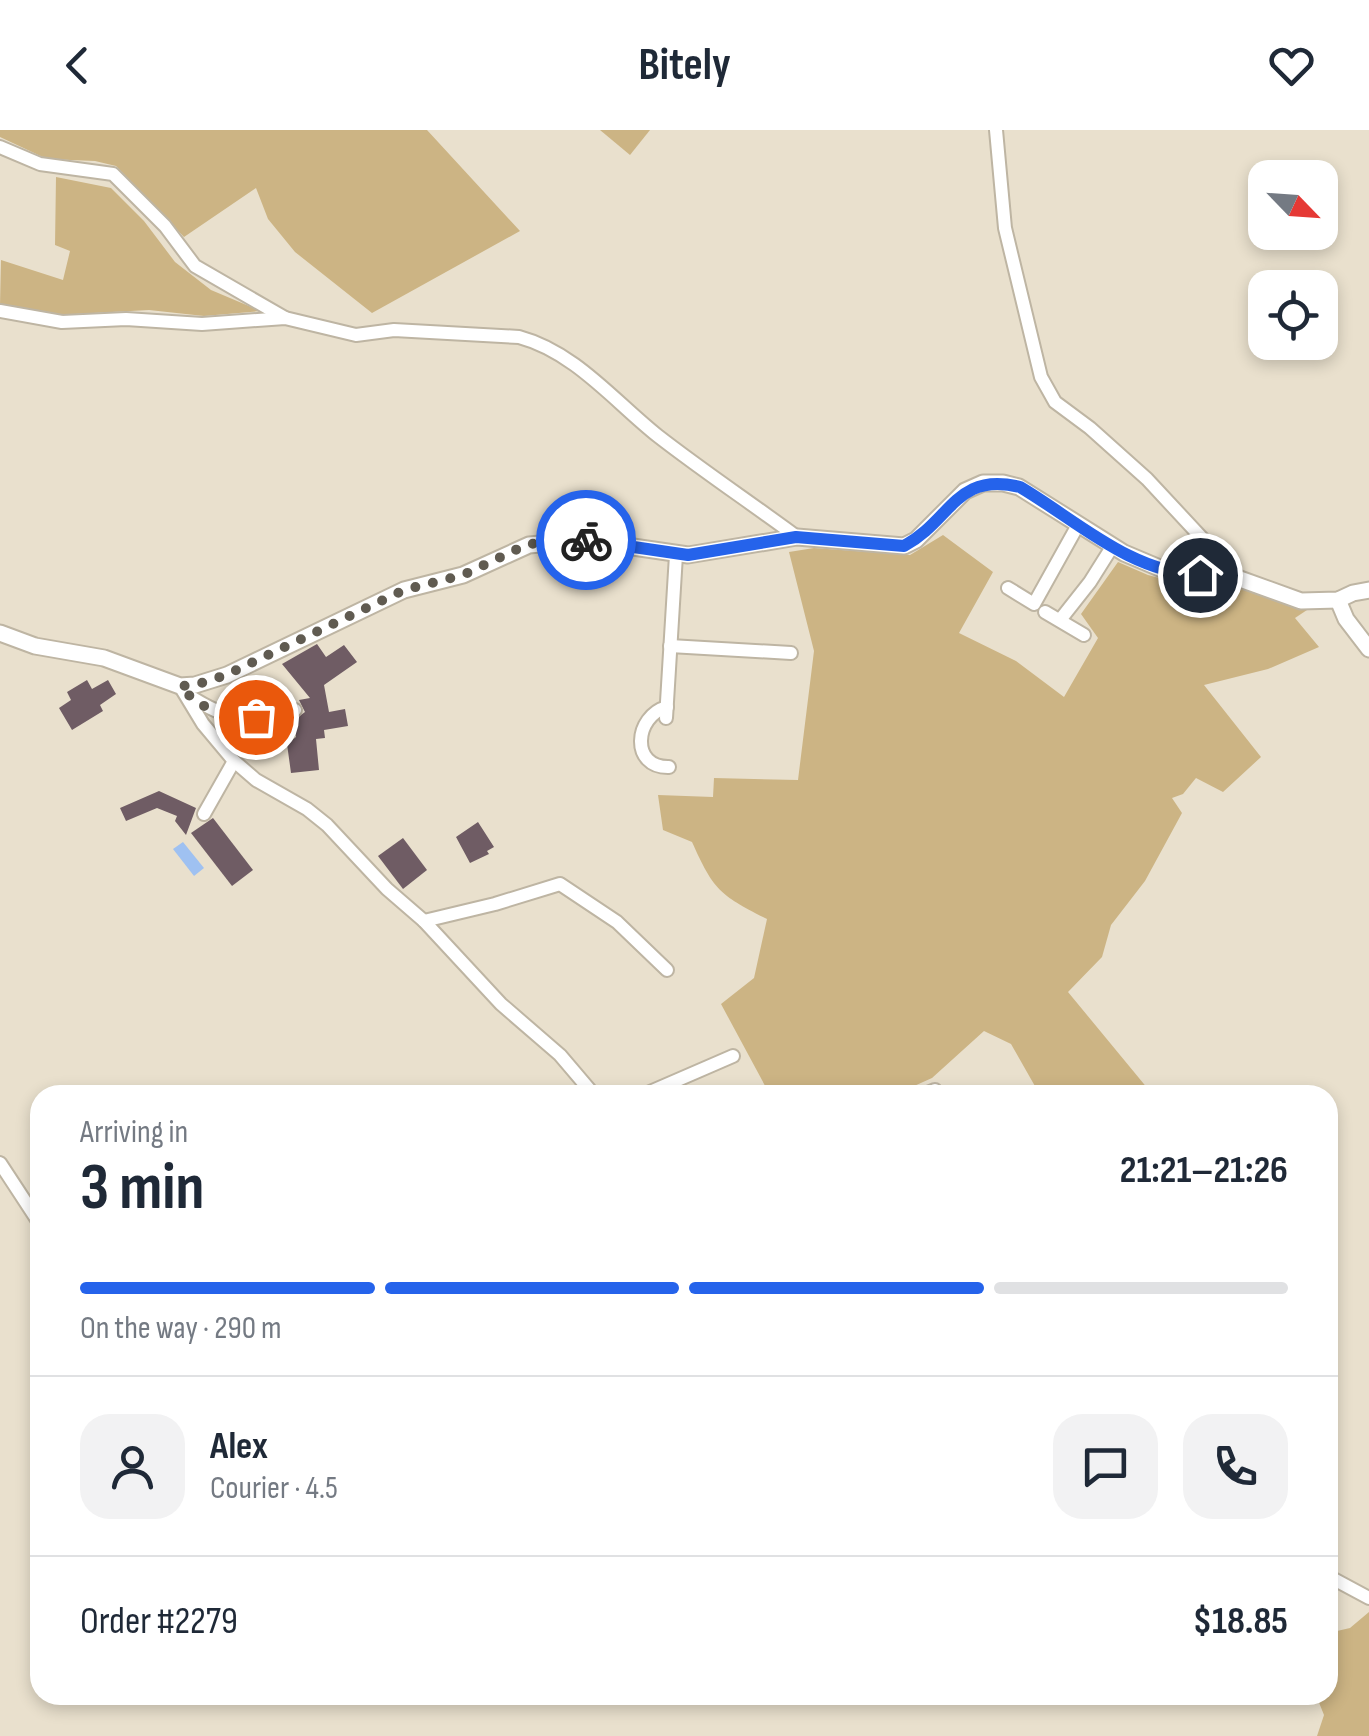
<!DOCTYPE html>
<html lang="en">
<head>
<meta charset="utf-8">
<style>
  :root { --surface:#fff; --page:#f2f2f3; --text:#1f2937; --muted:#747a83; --line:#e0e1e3; --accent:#2563eb }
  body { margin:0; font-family:"Sofia Sans Condensed",sans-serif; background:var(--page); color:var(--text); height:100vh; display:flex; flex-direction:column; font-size:38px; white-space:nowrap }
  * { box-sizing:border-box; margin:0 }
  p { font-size:32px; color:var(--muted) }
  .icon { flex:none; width:55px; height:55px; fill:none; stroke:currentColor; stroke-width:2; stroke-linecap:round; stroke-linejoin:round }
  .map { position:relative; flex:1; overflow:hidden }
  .panel { position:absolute; left:30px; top:955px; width:1308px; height:620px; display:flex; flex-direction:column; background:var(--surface); border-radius:30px; box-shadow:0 5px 15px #0003 }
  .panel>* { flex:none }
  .needle { width:65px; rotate:115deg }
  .buttons { position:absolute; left:1248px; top:30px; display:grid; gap:20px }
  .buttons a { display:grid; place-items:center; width:90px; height:90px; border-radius:20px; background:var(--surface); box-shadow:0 5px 15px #0003; font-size:50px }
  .pin { position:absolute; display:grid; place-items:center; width:85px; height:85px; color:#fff; margin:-42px; border:5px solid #fff; border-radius:50%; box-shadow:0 2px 10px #0007 }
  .courier { position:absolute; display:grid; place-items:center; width:100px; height:100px; margin:-50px; border:8px solid #2563eb; border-radius:50%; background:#fff; color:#222; box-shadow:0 2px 12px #0007 }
  .overview em { font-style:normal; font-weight:700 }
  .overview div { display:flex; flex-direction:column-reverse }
  .overview { display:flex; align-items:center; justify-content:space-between; height:170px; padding:0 50px }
  h1 { font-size:65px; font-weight:700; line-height:75px }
  .bar { display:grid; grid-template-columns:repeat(4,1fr); gap:15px 10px; align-content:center; height:120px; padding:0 50px }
  .bar i { height:12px; border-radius:8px; background:var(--line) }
  .bar .on { background:var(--accent) }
  .bar p { grid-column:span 4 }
  .line { display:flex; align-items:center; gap:25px; padding:0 50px; border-top:2px solid var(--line) }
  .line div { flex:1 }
  .round { display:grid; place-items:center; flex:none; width:105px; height:105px; border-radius:30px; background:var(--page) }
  header { display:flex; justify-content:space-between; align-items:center; height:130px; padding:0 50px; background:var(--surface); font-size:45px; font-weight:700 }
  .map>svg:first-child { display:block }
</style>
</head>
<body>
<header><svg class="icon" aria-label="back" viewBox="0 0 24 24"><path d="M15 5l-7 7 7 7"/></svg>Bitely<svg class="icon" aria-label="heart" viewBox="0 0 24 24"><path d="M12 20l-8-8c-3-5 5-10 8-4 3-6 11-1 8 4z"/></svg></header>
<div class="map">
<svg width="1369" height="1606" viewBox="0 0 1369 1606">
  <rect width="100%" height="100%" fill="#e9e0cd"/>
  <!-- green -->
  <g fill="#ccb484">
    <polygon points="0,0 427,0 520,101 372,183 295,122 268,89 256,58 184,107 116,36 95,31 47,29 0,7"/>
    <polygon points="600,0 650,0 630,25"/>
    <polygon points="56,47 111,58 144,91 175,132 211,160 261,181 204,186 149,180 57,185 0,175 1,130 63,150 70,121 55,115"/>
    <path d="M943,405L993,442L959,503L1016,531L1064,567L1098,508L1081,484L1118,432L1148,445L1185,455L1213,454L1248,460L1307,480L1295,488L1319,517L1268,539L1204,555L1261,627L1223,662L1196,648L1183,664L1172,668L1182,683L1145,751L1111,795L1102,827L1068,862L1153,965H1040L1011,914L984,901L932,948L894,965H770L721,874L754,848L767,789C720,765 714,761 692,712L663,700L658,665L713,667L714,648L798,650L814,521L789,422L814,418L910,425Z"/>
    <polygon points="1369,1482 1369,1606 1317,1606 1324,1585 1316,1565 1328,1565 1329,1515 1337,1501 1350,1498"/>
  </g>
  <!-- water -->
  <polygon fill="#9fc1f1" points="183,712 204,738 194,746 173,719"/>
  <!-- building -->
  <g fill="#6f5c64">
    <polygon points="317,514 326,527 344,515 357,532 324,555 329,582 345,579 348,596 324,600 325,608 316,609 319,640 291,643 287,614 296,607 294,590 305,582 299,570 310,568 282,534"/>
    <polygon points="87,550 92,559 108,550 116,564 100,575 103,581 72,600 59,578 71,570 67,562"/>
    <polygon points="275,594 280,612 246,616 244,597"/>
    <polygon points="159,661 196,678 186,705 175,691 177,686 157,678 126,691 120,678"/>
    <polygon points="213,688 253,740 232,756 191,703"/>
    <polygon points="478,692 494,717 487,721 489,724 470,733 456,707"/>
    <polygon points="403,708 427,740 403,759 378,726"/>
  </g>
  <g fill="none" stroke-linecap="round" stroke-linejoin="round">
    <defs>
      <g id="minor">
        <polyline points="996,0 1005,98 1041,247 1055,272 1090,298 1147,349 1240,449"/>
        <polyline points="0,17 40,34 113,44 165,96 195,136 285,188"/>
        <path d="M0,181L62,192L126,189L202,194L285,188L356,205L394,200L519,207C575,222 614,271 658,306C703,341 751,373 797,407"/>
        <polyline points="1008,458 1034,474 1078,395"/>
        <polyline points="1045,482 1084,505"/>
        <polyline points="1060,490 1090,452 1112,417"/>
        <polyline points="670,516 791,523"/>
        <polyline points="180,556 203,594 234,631 256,650 307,679 327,695 387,759 424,791 501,874 560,925 594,965"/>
        <path d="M188,565C233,594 245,590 295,580"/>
        <path d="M667,577C634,586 630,638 669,637"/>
        <polyline points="283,582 286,604"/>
        <polyline points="666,588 676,425"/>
        <polyline points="204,684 234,631"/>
        <polyline points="424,791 495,774 560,754 617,792 667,840"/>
        <polyline points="643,965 733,926"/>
        <polyline points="923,965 935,960"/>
        <polyline points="0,1033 40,1094"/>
        <polyline points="1328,1446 1369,1468"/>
      </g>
      <g id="tertiary">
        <polyline points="1338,470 1346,489 1369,519"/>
        <polyline points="0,503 35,516 104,528 180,556 195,555 227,545 404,460 463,445 529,415 585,410 688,425 797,407 904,416 916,410 965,361 983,353 1003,353 1019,357 1124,423 1169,442 1240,449 1301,471 1338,470 1353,463 1369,460"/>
      </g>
    </defs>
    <!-- minor casing -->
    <use href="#minor" stroke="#beb5a3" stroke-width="16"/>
    <!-- tertiary casing -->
    <use href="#tertiary" stroke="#beb5a3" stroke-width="19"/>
    <!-- minor -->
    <use href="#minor" stroke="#fff" stroke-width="12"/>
    <!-- tertiary -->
    <use href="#tertiary" stroke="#fff" stroke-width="15"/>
  </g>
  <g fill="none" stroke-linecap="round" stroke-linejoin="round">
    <!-- done -->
    <path stroke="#605b51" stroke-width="10" stroke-dasharray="0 18" d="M256,587C229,591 197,577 180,556L195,555L226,545L404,460L463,445L528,414L586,410"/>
    <!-- route -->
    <path stroke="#2563eb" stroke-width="12" d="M586,410L688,425L796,407L904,416C951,391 956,341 1020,357C1076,390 1131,443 1200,445"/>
  </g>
</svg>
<div class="buttons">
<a><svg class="needle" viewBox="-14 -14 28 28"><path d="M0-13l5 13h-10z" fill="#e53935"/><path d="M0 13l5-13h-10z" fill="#747a83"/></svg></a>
<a><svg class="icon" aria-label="locate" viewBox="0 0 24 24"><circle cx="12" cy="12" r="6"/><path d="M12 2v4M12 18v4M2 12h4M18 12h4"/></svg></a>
</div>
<div class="pin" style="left:256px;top:587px;background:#ea580c"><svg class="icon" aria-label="bag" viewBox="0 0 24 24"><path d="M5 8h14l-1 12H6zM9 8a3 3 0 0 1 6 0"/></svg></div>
<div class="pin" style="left:1200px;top:445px;background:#1f2937"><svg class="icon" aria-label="home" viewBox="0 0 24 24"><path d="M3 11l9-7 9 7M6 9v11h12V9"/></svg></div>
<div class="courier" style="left:586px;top:410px"><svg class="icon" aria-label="bike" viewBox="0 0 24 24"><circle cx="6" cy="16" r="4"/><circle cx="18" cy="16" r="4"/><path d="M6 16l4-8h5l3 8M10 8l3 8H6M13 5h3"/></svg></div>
<section class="panel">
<div class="overview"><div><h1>3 min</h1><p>Arriving in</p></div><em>21:21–21:26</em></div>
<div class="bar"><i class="on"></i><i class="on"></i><i class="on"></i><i></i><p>On the way · 290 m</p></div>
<div class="line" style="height:180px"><a class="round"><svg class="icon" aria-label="person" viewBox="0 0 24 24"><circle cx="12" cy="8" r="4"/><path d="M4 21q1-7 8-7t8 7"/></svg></a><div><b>Alex</b><p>Courier · 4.5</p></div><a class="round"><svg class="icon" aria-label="chat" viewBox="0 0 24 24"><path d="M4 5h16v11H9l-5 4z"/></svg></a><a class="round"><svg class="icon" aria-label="phone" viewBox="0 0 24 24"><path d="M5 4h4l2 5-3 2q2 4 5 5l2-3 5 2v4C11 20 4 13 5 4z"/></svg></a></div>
<div class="line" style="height:130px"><div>Order #2279</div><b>$18.85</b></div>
</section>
</div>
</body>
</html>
